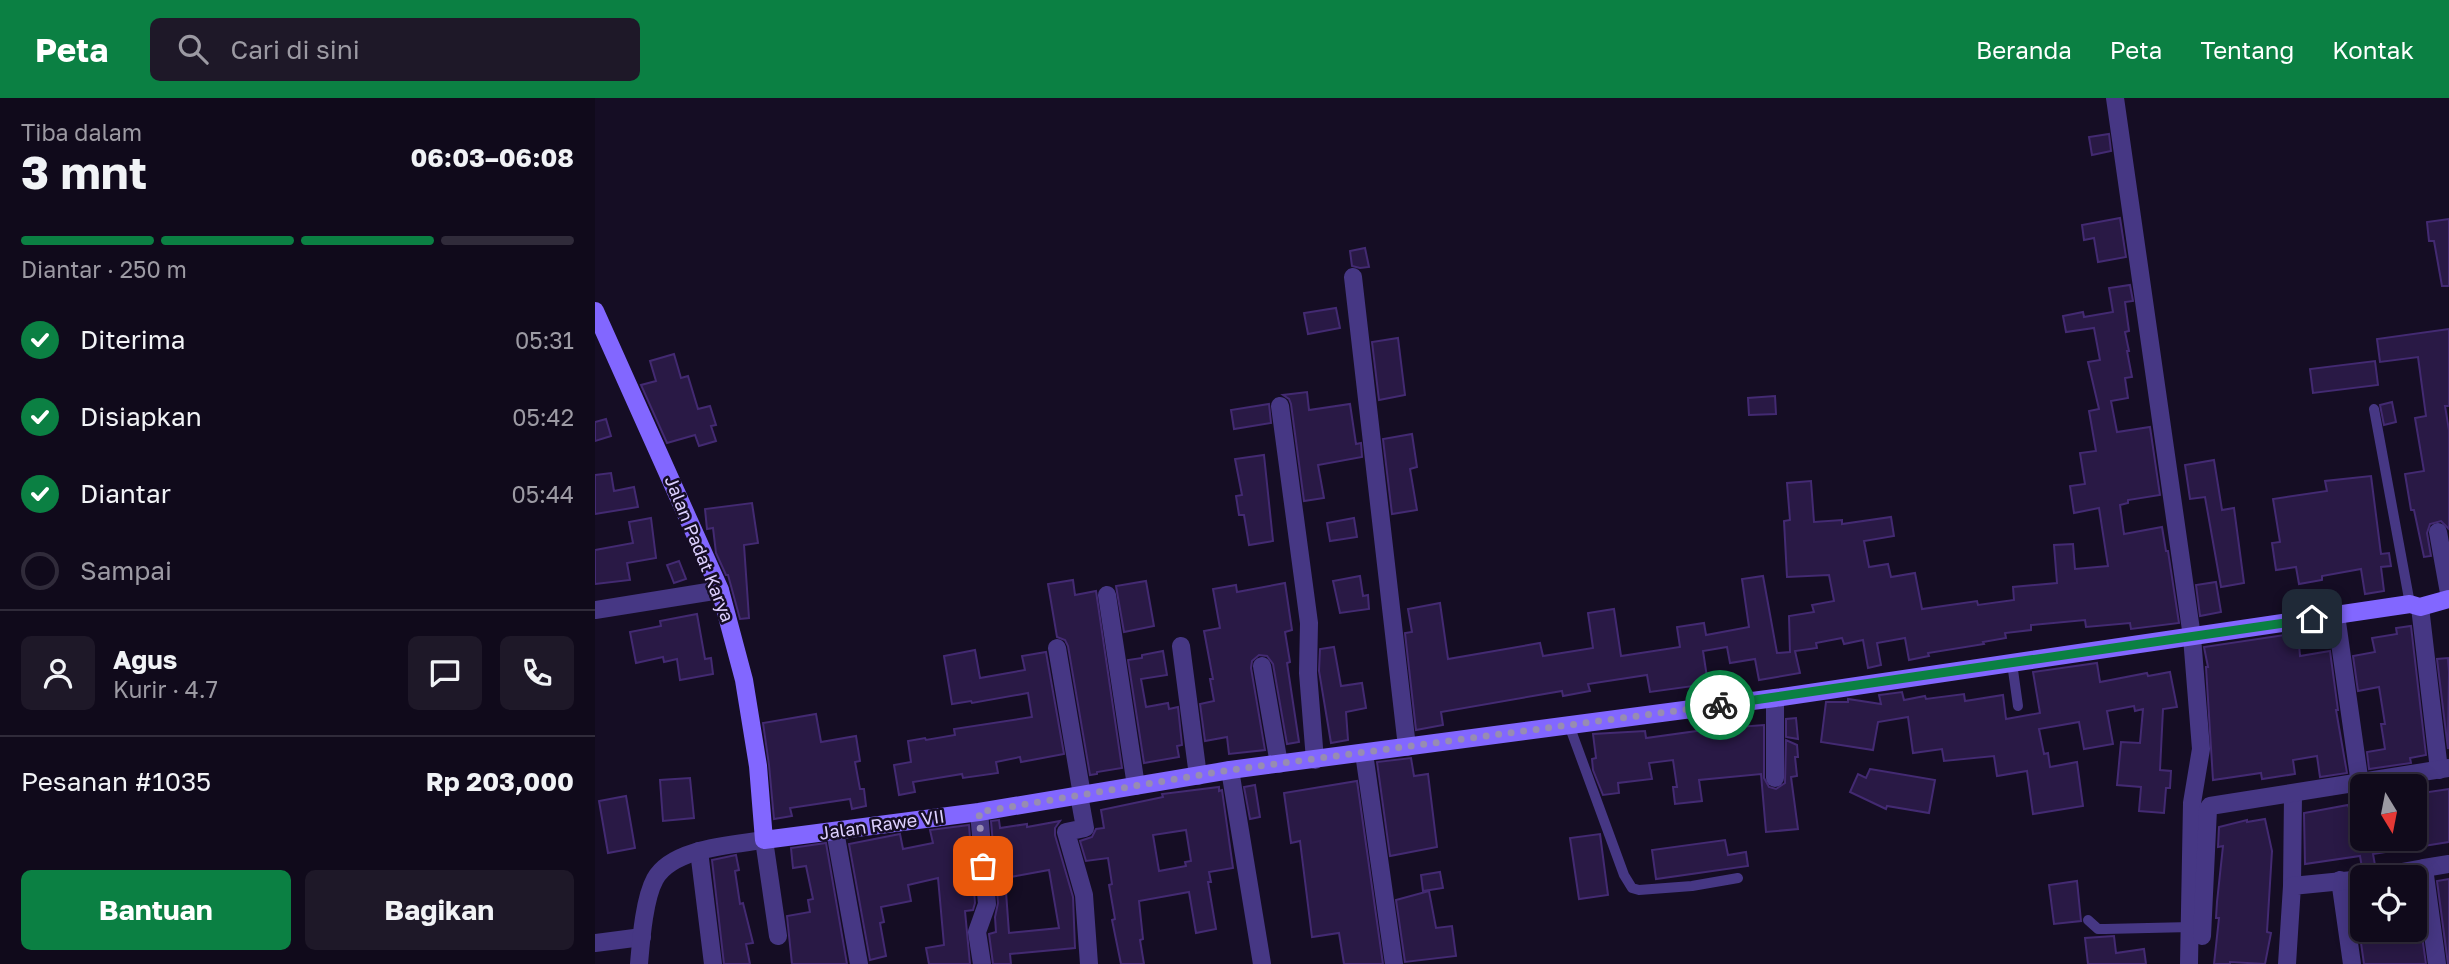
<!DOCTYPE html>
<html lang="id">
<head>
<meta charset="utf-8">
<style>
  :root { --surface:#100a1b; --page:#1e1828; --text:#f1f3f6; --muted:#9c9aa3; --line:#302b3a; --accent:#0b8043 }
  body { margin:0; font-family:"Golos Text",sans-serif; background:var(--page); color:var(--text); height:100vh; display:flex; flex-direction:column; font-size:26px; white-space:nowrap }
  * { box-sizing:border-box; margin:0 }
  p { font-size:23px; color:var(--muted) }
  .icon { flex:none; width:38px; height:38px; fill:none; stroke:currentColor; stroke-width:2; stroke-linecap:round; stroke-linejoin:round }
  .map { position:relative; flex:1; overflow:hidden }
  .panel { display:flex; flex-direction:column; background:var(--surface); width:595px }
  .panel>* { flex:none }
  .needle { width:46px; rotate:170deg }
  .controls { position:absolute; left:1755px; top:676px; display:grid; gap:14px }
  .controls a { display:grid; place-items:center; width:77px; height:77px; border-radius:10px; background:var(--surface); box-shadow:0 4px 18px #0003,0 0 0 2px var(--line); font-size:35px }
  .pin { position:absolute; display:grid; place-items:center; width:60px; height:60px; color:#fff; margin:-30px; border-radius:14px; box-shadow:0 4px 10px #0006 }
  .courier { position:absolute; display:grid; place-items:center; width:70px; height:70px; margin:-35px; border:5px solid #0b8043; border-radius:50%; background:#fff; color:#222; box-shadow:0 2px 9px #0007 }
  .head em { font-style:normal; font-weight:700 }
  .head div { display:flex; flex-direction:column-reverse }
  .head { display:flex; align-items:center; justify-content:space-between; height:119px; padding:0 21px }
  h1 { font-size:46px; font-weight:700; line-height:52px }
  .bar { display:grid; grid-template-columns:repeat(4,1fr); gap:10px 7px; align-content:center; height:84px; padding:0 21px }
  .bar i { height:9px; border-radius:5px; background:var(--line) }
  .bar .current { background:var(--accent) }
  .bar p { grid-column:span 4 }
  .line { display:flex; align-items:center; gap:18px; padding:0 21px; border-top:2px solid var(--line) }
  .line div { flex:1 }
  .round { display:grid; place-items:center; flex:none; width:74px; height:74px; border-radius:10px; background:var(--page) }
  ol { padding:0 21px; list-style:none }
  li { display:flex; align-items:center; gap:21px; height:77px }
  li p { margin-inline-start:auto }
  li .icon { padding:7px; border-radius:50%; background:var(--accent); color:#fff; stroke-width:4 }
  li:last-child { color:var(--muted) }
  li i { width:38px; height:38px; border:4px solid var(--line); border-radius:50% }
  .button { display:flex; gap:14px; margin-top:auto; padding:14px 21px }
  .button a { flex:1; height:80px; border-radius:10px; background:var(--accent); color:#fff; font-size:28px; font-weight:700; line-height:80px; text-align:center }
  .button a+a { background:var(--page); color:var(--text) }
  header { display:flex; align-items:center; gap:42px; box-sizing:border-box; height:98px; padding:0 35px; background:var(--accent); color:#fff }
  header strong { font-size:33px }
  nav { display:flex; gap:38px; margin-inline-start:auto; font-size:24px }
  .search { width:490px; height:63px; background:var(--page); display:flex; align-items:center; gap:18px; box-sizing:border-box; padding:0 24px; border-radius:10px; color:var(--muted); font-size:26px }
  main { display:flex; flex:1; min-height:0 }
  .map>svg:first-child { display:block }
</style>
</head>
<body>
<header>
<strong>Peta</strong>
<div class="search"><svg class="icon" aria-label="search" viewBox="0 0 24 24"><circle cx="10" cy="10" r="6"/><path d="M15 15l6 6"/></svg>Cari di sini</div>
<nav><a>Beranda</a><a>Peta</a><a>Tentang</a><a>Kontak</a></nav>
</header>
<main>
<section class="panel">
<div class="head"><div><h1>3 mnt</h1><p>Tiba dalam</p></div><em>06:03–06:08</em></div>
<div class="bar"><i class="current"></i><i class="current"></i><i class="current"></i><i></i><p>Diantar · 250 m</p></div>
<ol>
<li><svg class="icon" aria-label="check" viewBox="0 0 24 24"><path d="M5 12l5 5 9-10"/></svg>Diterima<p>05:31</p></li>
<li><svg class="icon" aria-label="check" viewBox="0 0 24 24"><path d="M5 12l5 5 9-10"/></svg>Disiapkan<p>05:42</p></li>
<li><svg class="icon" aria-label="check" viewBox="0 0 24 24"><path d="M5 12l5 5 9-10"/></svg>Diantar<p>05:44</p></li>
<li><i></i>Sampai</li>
</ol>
<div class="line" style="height:126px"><a class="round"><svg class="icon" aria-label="person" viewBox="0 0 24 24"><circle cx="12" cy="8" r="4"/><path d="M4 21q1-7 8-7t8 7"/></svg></a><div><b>Agus</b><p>Kurir · 4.7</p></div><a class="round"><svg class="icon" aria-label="chat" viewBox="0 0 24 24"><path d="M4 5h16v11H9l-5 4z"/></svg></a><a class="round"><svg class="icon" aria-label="phone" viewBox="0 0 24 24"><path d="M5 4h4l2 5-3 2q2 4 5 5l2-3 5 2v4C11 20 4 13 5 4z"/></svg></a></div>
<div class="line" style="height:91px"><div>Pesanan #1035</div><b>Rp 203,000</b></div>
<div class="button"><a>Bantuan</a><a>Bagikan</a></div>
</section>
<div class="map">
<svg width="1854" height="866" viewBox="0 0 1854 866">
  <rect width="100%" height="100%" fill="#150d24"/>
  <!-- building -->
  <g fill="#291945" stroke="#432a72" stroke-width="2" fill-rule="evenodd">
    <polygon points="1514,36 1516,53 1497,57 1494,39"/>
    <polygon points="1525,120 1531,159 1503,164 1499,140 1489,142 1487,127"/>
    <polygon points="1854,121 1854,188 1847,188 1839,143 1834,143 1832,124"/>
    <polygon points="770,150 774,169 765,170 757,168 755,153"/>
    <polygon points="1535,187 1538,203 1530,204 1534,233 1530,234 1534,253 1532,253 1537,279 1530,280 1533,300 1516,303 1522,334 1555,329 1565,397 1533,402 1533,405 1525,407 1529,436 1567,429 1571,453 1573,453 1584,525 1536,531 1535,525 1491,529 1490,522 1436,527 1436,532 1410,535 1411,540 1388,544 1389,546 1333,555 1334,558 1314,562 1310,540 1282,545 1286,567 1273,570 1268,542 1249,546 1247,540 1221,545 1222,550 1200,553 1205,575 1164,582 1160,561 1135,565 1132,549 1108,553 1113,586 1055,594 1052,577 993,586 995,593 968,598 967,593 846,614 848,627 821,632 810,535 817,534 813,511 845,505 853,561 945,545 948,558 998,550 993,515 1019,511 1026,558 1085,549 1082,529 1109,525 1111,537 1154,529 1147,481 1168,478 1182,555 1195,554 1194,518 1219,514 1217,507 1239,503 1234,477 1192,479 1189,423 1195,422 1192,385 1216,383 1219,424 1247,422 1247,426 1296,419 1299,438 1269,443 1274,469 1293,466 1296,479 1320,475 1327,511 1382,503 1383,507 1419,502 1418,489 1462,485 1459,447 1478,446 1480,471 1513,468 1504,410 1479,415 1475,388 1490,386 1485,355 1501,353 1494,313 1504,311 1493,264 1505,262 1499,230 1471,234 1468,218 1488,214 1489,219 1518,214 1514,190"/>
    <polygon points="741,210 745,230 713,236 709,215"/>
    <polygon points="1854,231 1854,308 1850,308 1854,332 1854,431 1846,423 1835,426 1832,435 1836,458 1829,459 1819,412 1816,412 1810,376 1829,373 1820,320 1831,318 1823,259 1785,264 1782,241"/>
    <polygon points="803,240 810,297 784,302 777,244"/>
    <polygon points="79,256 86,280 93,278 103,311 115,308 121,327 116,328 121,343 104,348 100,337 72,345 46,287 61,283 55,263"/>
    <polygon points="1780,263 1783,287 1718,295 1715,271"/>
    <polygon points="712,294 714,312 755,306 761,346 766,345 767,359 723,367 729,400 709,403 696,306 694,301 688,297"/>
    <polygon points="1180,298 1181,316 1154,317 1153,300"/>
    <polygon points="1797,304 1801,324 1789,327 1785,307"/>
    <polygon points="674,306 676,325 639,331 636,312"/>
    <polygon points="11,321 16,338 0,343 0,324"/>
    <polygon points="817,336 822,369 815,371 822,412 797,416 788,341"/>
    <polygon points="669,357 678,443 654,447 649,417 644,417 641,398 647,397 640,361"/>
    <polygon points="1619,362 1627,412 1639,410 1649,485 1626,489 1610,399 1595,401 1590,367"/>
    <polygon points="16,375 19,393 39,389 43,409 0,416 0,377"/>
    <polygon points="1776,378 1786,456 1794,455 1796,468 1786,469 1789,493 1770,496 1766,471 1727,478 1727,482 1704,486 1701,469 1681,472 1677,445 1685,444 1678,401 1732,393 1730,383"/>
    <polygon points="157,405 163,445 149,447 154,520 145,521 133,477 131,477 121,455 118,430 112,431 110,411"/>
    <polygon points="56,420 61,460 32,465 35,482 0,486 0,452 38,445 34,424"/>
    <polygon points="759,420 762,439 735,443 732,425"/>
    <polygon points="84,463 91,481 79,485 72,467"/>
    <polygon points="765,478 768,498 773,497 774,511 745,515 738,483"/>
    <polygon points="478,482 480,497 501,493 527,670 502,674 502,676 495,677 473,548 470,542 462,539 453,486"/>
    <polygon points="551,483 559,528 529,534 521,488"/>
    <polygon points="1621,484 1626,514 1605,518 1601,487"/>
    <polygon points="690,485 697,532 690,534 695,564 692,565 704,644 692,646 678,566 672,558 664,557 657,563 656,570 670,652 634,656 632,639 610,643 605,606 619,603 615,581 618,581 609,533 625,530 618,491 641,487 642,494"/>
    <polygon points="102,516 110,561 116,560 118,576 85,582 82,561 69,564 68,559 41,565 35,534 66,528 65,523"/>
    <polygon points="1816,528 1831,657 1815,660 1816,665 1774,671 1772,654 1790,651 1786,626 1790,626 1784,589 1763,593 1758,558 1780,554 1777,540 1802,536 1801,530"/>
    <polygon points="1703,535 1705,558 1735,553 1743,612 1741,612 1752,675 1725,679 1722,658 1698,662 1700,676 1667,681 1666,675 1618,682 1611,569 1613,569 1609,549"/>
    <polygon points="739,549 746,588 767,585 771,610 751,614 753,642 736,645 724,573 725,551"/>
    <polygon points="380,552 385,580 430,572 427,558 451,554 469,656 426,664 425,659 401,664 403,675 368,680 367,676 318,684 320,694 304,697 299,667 316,664 313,643 330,640 331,642 360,637 359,631 437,619 433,595 377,605 376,603 357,606 349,558"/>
    <polygon points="568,553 572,577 546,581 551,609 573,605 574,611 583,609 587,647 582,648 584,659 549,665 533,562 547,560 547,557"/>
    <polygon points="1853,560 1854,574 1853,651 1842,561"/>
    <polygon points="1502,565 1505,584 1552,575 1553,578 1575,574 1582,609 1568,611 1565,672 1576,673 1575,690 1571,690 1569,715 1544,713 1546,689 1522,687 1526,644 1545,645 1548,611 1540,613 1539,608 1512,613 1518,646 1489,651 1484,624 1444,631 1449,656 1453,655 1455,669 1482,664 1488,708 1438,716 1432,673 1402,678 1399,658 1349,663 1347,651 1318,655 1313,619 1283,624 1278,652 1226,644 1231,604 1253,604 1253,601 1286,606 1284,597 1307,594 1309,602 1330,598 1331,601 1369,596 1370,603 1408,597 1411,621 1445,615 1438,574"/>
    <polygon points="221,616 226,644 261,638 265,663 260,664 265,691 269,691 271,708 257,711 255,701 195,710 197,718 179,721 174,667 168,625"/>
    <polygon points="1201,620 1203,641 1191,639 1191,621"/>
    <polygon points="1169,627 1169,680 1174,689 1181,691 1190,685 1191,642 1202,647 1203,659 1200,659 1202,678 1196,679 1203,731 1171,734 1166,676 1104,682 1107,703 1080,706 1078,689 1082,689 1078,662 1054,665 1057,681 1023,685 1024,695 1008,697 998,672 997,661 1001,660 998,636 1050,633 1051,640 1116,631"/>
    <polygon points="816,660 819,678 833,676 842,749 795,758 782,664"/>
    <polygon points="1275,671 1340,682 1334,715 1292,708 1291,711 1255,694 1263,676 1271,680"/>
    <polygon points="95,680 99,720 68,723 65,682"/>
    <polygon points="762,683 788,866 749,866 744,835 717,839 705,743 696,745 689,695"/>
    <polygon points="660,687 665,719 655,721 649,689"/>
    <path d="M624,689V693L627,692L638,770L614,774L616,784H613L621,831L601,835L594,794L544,803L548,841L545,842L549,866H526L517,822L520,821L514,787L517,786L513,760L491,763L485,743L497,739L501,731L509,730L506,712L568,699L567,696ZM591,732L596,763L590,764L591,768L564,773L558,737Z"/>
    <polygon points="1854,691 1854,744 1778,756 1780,767 1772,770 1767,770 1765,758 1710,766 1709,715 1753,707 1754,710 1768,707 1768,740 1820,740 1820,696"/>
    <polygon points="31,698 40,750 13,755 4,703"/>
    <polygon points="1670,721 1677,753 1672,834 1676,835 1670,866 1635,864 1635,866 1619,866 1624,820 1621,820 1622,804 1628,748 1623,749 1624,729 1652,722 1652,724"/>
    <path d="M404,722L405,730L432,726V729L465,723L460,730V737L478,799L480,850L415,856L416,866H398L394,836L401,834L400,819L403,805L396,723ZM454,772L464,830L414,835L410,780Z"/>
    <polygon points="374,727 380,805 378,812 370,813 375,866 334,866 331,850 349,847 343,780 313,787 316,803 286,809 289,824 285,825 291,858 275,862 254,746 305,736 308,751 338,745 335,732"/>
    <polygon points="1005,736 1013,797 984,801 975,740"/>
    <polygon points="1130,742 1133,757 1151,754 1153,768 1061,781 1057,752"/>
    <polygon points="231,745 252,866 197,866 192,818 215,814 213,802 218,801 211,768 198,770 196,750"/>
    <polygon points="141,757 144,772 140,773 145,806 148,805 158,845 151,846 155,866 129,866 117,762"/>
    <polygon points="845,774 848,790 828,793 826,777"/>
    <polygon points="1854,781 1854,866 1853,866 1842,783"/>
    <polygon points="1482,783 1486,823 1459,826 1454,787"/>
    <polygon points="1820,788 1831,866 1769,866 1764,831 1820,831"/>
    <polygon points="834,793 841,830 857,828 861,858 810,864 801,802"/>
    <polygon points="1519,838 1521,855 1549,851 1551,866 1493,866 1490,840"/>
  </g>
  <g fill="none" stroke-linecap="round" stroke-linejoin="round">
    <!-- service -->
    <g stroke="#463784" stroke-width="10">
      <polyline points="1779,311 1815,506"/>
      <polyline points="1417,565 1423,608"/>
      <polyline points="974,627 1029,777 1037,790 1044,792 1097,788 1143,780"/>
      <polyline points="1493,822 1503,831 1510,831 1596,829"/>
    </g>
    <!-- minor -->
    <g stroke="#463784" stroke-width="18">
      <polyline points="1520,0 1597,539 1606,651 1597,705 1594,866"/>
      <polyline points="758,179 812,649"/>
      <polyline points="685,308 714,525 713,575 720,662"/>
      <polyline points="1843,434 1854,495"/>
      <polyline points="512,497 541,688"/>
      <polyline points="1825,509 1844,672"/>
      <polyline points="0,512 125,492"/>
      <polyline points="1741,517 1765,686"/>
      <polyline points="586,548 603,678"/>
      <polyline points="462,550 487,697"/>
      <polyline points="667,568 684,666"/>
      <polyline points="1180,600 1180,680"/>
      <polyline points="769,655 799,866"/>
      <polyline points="635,672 667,866"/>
      <polyline points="484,697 490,730 471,734 489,797 494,866"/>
      <polyline points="384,714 392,806 382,834 387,866"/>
      <polyline points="240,733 264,866"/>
      <polyline points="169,742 183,838"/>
      <polyline points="104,753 118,866"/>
      <polyline points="1829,770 1854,766"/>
      <polyline points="1779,779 1829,770 1842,866"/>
      <polyline points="1745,782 1757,866"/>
      <polyline points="1697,788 1698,696"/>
      <polyline points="1607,838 1613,711 1615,708 1854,670"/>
      <polyline points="0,845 47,839"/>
      <polyline points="1692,866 1697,788 1768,781"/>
    </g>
    <!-- tertiary -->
    <path stroke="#463784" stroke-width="18" d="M44,866C46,843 49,801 60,781C77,750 137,747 169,742"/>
    <!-- secondary -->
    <polyline stroke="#8267ff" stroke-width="18" points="0,213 125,492 149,582 163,668 169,742 384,714 635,672 1180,600 1815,506 1825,509 1854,501"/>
  </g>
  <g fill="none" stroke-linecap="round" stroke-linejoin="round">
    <!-- done -->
    <polyline stroke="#978cb2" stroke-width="7" stroke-dasharray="0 12.6" points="388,768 384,714 635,672 1125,607"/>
    <!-- route -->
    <polyline stroke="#0b8043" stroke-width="9" points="1125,607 1717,521"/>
  </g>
  <g text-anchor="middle" stroke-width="5" stroke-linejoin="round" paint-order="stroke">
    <!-- street labels -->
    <g font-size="18" fill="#ddd0ff" stroke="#150d24">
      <text transform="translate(104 451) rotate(68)" y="6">Jalan Padat Karya</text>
      <text transform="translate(287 727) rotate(-8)" y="6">Jalan Rawe VII</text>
    </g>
  </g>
</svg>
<div class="controls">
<a><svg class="needle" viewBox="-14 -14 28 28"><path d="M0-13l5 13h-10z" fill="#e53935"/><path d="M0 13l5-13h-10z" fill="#9c9aa3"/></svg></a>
<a><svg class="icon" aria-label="locate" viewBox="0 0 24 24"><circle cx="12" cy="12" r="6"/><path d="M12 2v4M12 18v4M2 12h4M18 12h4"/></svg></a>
</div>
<div class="pin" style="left:388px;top:768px;background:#ea580c"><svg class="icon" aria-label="bag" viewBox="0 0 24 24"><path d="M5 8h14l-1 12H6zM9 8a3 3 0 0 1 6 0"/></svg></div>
<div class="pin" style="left:1717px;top:521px;background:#1f2937"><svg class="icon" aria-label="home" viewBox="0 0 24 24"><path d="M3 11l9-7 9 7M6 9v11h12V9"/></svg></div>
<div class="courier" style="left:1125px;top:607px"><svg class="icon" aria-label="bike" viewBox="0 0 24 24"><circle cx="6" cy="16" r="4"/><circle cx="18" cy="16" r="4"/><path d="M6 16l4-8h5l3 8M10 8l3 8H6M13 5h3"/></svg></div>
</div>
</main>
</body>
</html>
